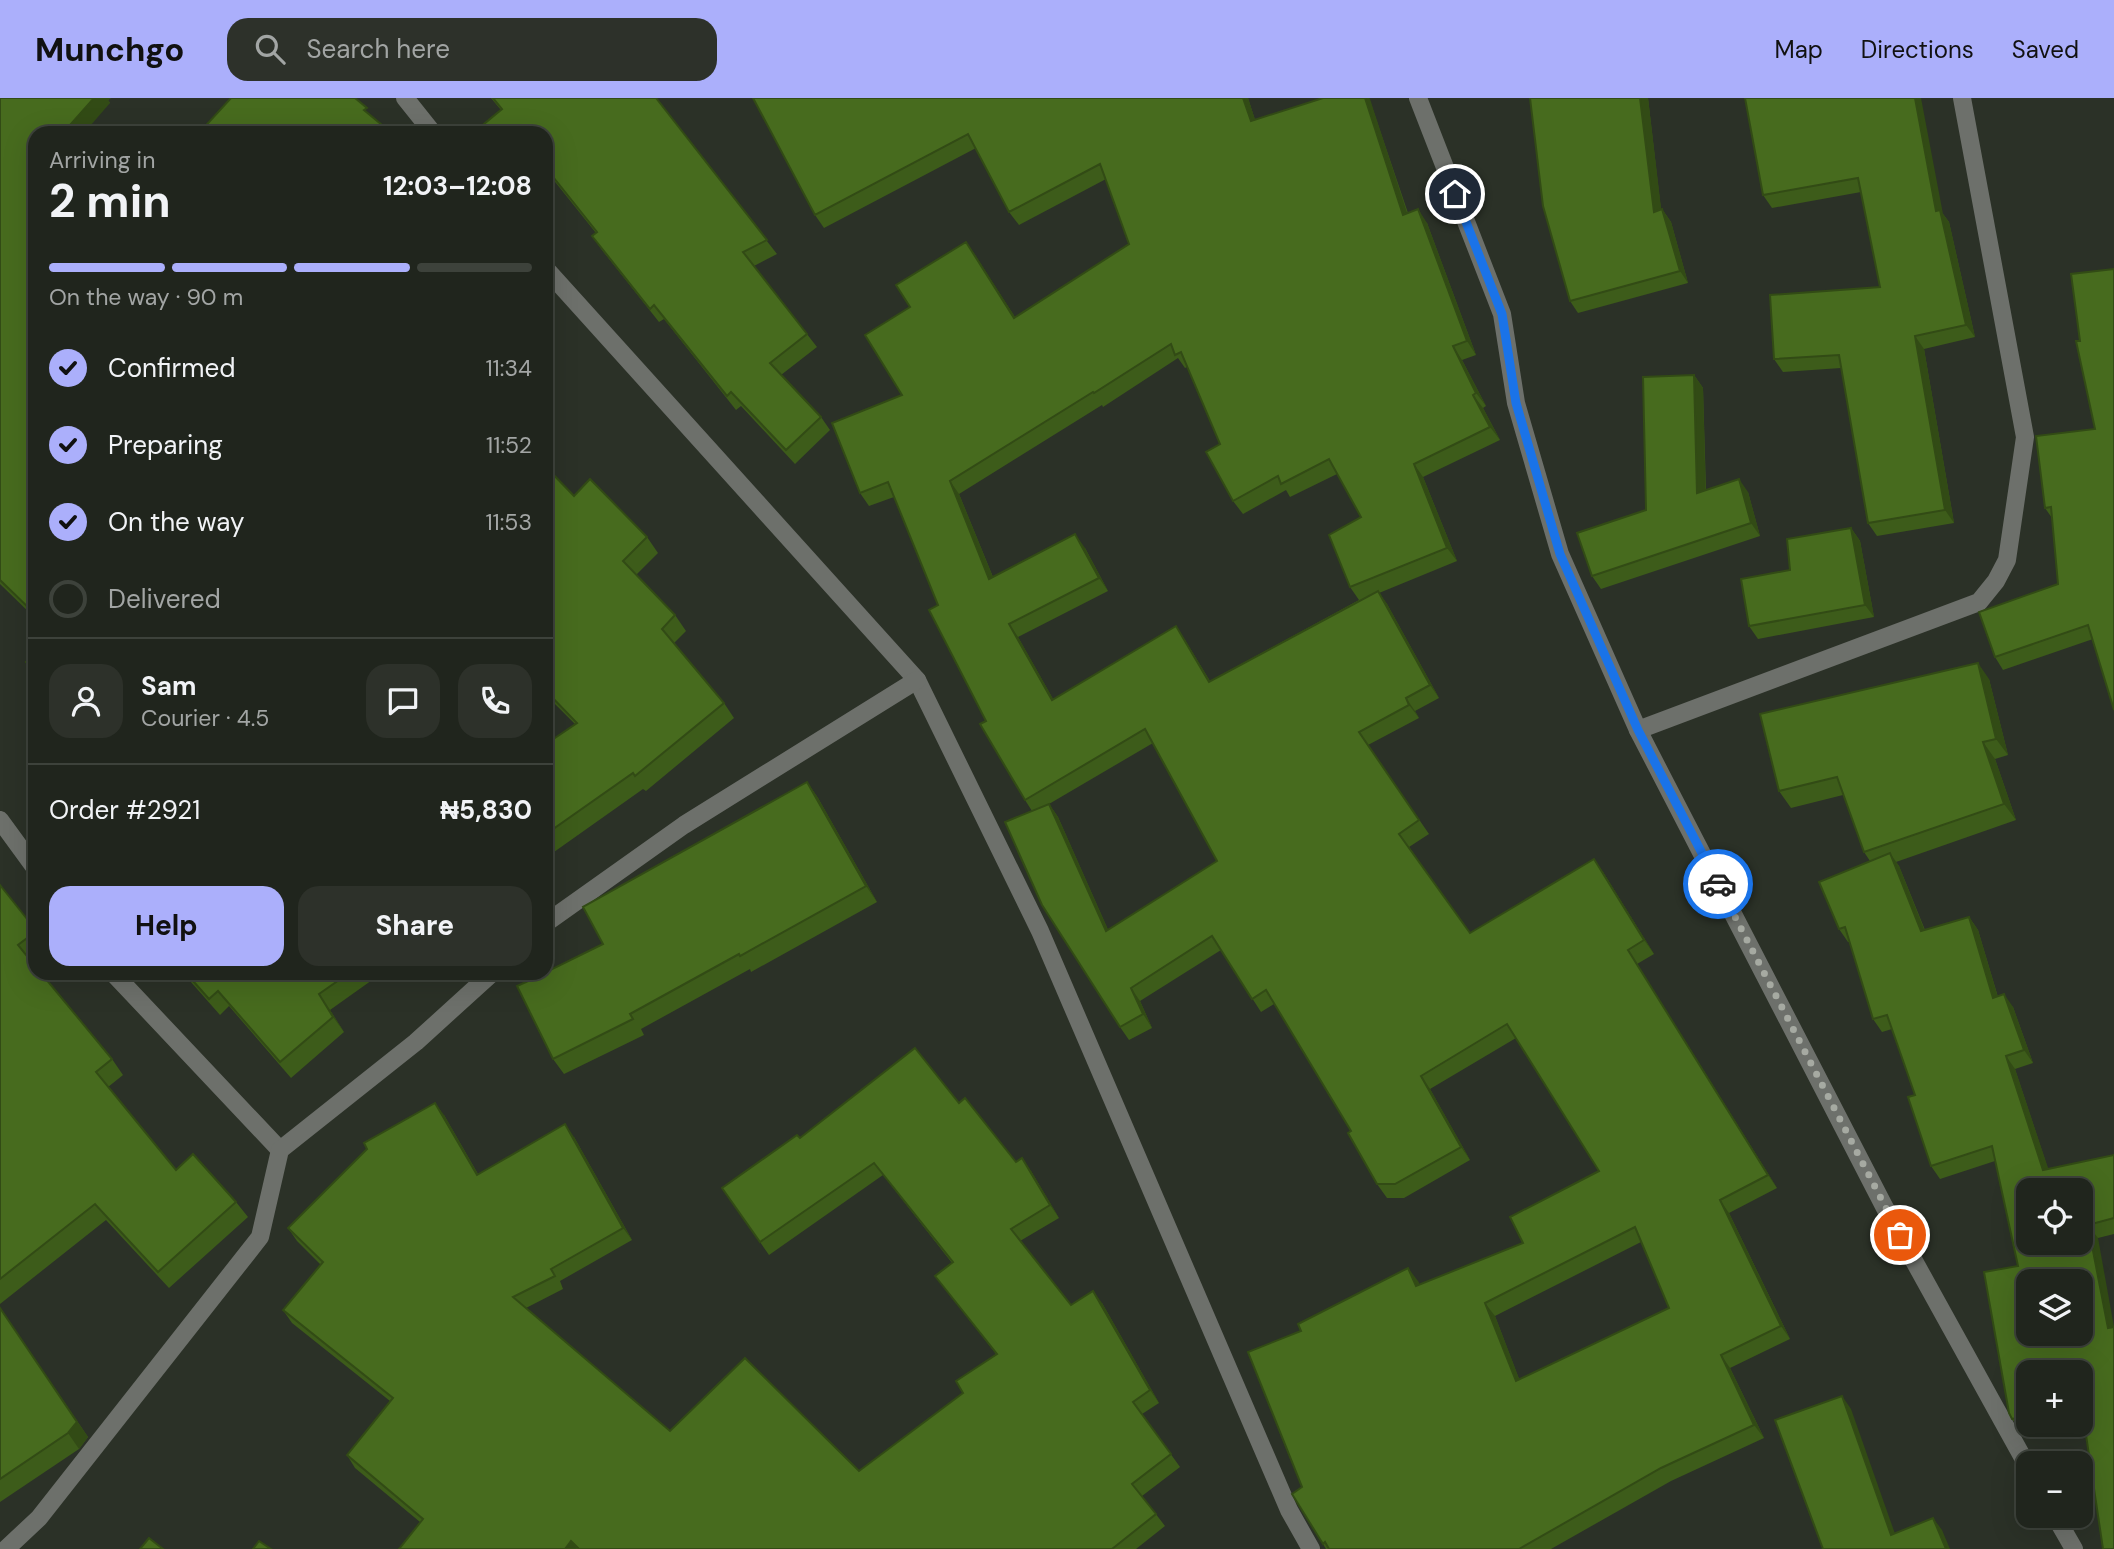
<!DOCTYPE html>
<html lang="en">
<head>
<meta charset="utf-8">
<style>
  :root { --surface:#20251d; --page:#2d312a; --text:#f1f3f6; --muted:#a2a5a4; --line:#3d423b; --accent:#abaffb }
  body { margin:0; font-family:"DM Sans",sans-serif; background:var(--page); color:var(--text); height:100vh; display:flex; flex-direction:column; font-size:26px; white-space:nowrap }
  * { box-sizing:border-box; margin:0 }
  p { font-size:23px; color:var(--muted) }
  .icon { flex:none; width:38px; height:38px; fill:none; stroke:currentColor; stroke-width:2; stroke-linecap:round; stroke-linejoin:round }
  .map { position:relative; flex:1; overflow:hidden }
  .panel { position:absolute; left:28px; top:28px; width:525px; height:854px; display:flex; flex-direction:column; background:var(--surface); border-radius:21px; box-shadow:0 7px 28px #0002,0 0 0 2px var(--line) }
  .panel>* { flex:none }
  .fabs { position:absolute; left:2016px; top:1080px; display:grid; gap:14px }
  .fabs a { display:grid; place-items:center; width:77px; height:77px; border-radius:14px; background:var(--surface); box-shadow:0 7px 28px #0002,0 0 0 2px var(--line); font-size:35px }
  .pin { position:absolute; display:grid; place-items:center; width:60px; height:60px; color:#fff; margin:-30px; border:4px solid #fff; border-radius:50%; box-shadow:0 2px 7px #0007 }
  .courier { position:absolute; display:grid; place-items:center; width:70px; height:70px; margin:-35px; border:5px solid #1a73e8; border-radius:50%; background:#fff; color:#222; box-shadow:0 2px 9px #0007 }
  .head em { font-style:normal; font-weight:700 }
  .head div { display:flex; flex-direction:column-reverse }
  .head { display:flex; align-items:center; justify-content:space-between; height:119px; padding:0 21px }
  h1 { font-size:46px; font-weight:700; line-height:52px }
  .bar { display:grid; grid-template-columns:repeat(4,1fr); gap:10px 7px; align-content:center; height:84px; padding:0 21px }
  .bar i { height:9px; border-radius:5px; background:var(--line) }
  .bar .selected { background:var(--accent) }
  .bar p { grid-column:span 4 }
  .line { display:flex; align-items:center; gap:18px; padding:0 21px; border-top:2px solid var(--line) }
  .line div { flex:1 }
  .round { display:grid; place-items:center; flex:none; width:74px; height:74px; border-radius:21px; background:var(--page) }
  ol { padding:0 21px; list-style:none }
  li { display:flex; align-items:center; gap:21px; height:77px }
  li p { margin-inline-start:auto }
  li .icon { padding:7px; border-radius:50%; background:var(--accent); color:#111; stroke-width:4 }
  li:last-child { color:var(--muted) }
  li i { width:38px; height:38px; border:4px solid var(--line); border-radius:50% }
  .action { display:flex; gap:14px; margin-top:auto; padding:14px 21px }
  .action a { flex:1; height:80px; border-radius:21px; background:var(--accent); color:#111; font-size:28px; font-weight:700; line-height:80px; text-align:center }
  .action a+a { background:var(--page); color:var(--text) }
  header { display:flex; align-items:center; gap:42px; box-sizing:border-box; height:98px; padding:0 35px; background:var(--accent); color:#111 }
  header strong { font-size:33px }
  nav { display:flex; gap:38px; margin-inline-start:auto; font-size:24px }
  .search { width:490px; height:63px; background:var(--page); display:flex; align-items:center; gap:18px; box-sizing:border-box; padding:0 24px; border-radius:21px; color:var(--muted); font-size:26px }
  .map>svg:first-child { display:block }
</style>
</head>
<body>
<header>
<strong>Munchgo</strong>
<div class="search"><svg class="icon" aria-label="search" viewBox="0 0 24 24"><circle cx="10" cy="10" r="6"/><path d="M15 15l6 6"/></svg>Search here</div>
<nav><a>Map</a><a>Directions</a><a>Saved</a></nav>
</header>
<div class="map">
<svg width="2114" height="1451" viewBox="0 0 2114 1451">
  <rect width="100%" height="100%" fill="#2b3127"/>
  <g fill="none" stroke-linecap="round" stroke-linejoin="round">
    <!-- minor -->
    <g stroke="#6d706b" stroke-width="18">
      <polyline points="405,0 433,35"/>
      <polyline points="1418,0 1502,216 1516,305 1560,456 1638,632 1887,1114 2028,1369"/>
      <polyline points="546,171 917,582 1040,833 1289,1412 1311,1451"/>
      <polyline points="1638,632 1979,504 1996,483 2007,462 2025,339 1962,0"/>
      <polyline points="0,722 35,770"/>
      <polyline points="546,825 684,727 917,582"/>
      <polyline points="113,875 280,1052"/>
      <polyline points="2055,1418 2074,1451"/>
      <polyline points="6,1451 39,1420 260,1139 280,1052 416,944 492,875"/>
    </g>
  </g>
  <!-- wall -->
  <g fill="#3d5c1a" fill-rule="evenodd">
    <polygon points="0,0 111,0 108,2 110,5 35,35 35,520 0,486"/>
    <polygon points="491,0 656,0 777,156 754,168 817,249 781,277 821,319 830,332 795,366 741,308 736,312 664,221 659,224 602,152 592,138 596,135 548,75 546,77 546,35 490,35 484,26 501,12"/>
    <path d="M753,0H1248L1255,22L1323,0H1369L1408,115L1427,125L1476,257L1462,262L1486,308L1483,310L1500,342L1423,379L1457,463L1379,495L1387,506L1439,600L1415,613L1419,620L1368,647L1429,736L1409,749L1470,835L1603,774L1654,856L1637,866L1777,1090L1729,1115L1790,1241L1730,1270L1764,1340L1671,1383L1551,1451H1326L1292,1396L1302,1389L1301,1233L1418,1183L1419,1187L1523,1145L1599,1073L1516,940L1430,991L1470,1062L1404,1100H1387L1377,1086L1351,1033L1274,906L1261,914L1221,852L1140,903L1152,930L1129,942L1120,929L1032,713L1025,702L986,623L894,399L869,408L860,395L902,297L910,209L966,144L1015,219L1129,146L1106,81L1019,127L1009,114L976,50L824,130L815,117ZM1178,260L1185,270L1187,269L1220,346L1233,403L1243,416L1286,392L1290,399L1337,376L1361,419L1350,489L1359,502L1210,583L1185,542L1053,601L1018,539L1108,493L1085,450L993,479L959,396L1102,307L1103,309ZM1153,645L1217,763L1108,832L1058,719L1049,706ZM1641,1144L1669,1210L1519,1281L1495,1218Z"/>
    <polygon points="1530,0 1648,0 1661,112 1662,111 1671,124 1688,185 1578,215 1570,203"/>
    <polygon points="1745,0 1943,116 1949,124 1975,239 1924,251 1954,425 1877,438 1868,425 1841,270 1783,274 1774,261 1880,189 1861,94 1772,110 1763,97"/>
    <polygon points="2114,171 2093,541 2003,572 1995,559 2058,486 2052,420 2045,410 2095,331 2080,243"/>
    <polygon points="1694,277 1703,290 1706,392 1748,394 1760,438 1601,491 1592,478 1646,412"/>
    <polygon points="546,369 574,398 647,439 658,455 636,477 675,517 686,533 674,545 724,605 734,620 646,693 643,691 554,754 549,747 546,749 546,646 575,626 546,597"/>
    <polygon points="1851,430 1860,443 1874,519 1758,541 1749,528 1790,472"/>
    <polygon points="1989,581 2008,657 1995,661 2016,722 1896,764 1899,768 1925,832 1969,819 1978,832 1998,899 2013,909 2033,965 2015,971 2048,1071 2114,1057 2114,1136 2098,1140 2084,1324 2081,1324 2081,1274 2028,1274 2028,1326 2068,1326 2022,1334 2012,1321 2018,1168 1995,1063 1940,1081 1931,1068 1915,997 1892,931 1882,934 1873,921 1850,844 1848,844 1839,831 1870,763 1864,754 1843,697 1791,710 1779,693"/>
    <polygon points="807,684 818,700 877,804 751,874 750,871 641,931 644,937 564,976 553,961 603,846"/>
    <polygon points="0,787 35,831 35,858 30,862 112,961 123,977 108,989 176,1072 236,1104 248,1119 169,1190 106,1122 0,1206"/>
    <polygon points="184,875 382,875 330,912 344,934 291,980 229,908 220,917 190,883"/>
    <polygon points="959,1005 1016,1064 1031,1073 1059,1120 1020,1143 1071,1207 1102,1205 1159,1305 1142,1316 1180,1369 1142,1398 1165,1428 1136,1451 399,1451 420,1424 355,1370 347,1357 390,1303 292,1225 283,1212 321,1167 297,1143 288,1130 444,1017 478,1076 574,1039 632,1142 560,1183 563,1191 526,1210 670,1333 859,1373 963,1295 996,1256 935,1178 952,1165 883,1077 769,1157 722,1090 800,1040"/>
    <polygon points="0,1210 88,1339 79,1351 0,1404"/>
  </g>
  <!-- shaded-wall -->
  <g fill="#324b15">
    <polygon points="94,0 111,0 108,2 110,5 84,35 63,35"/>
    <polygon points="1243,0 1248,0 1260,37 1251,23"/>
    <polygon points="1365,0 1369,0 1370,1 1412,130 1403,117"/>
    <polygon points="1640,0 1648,0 1663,126 1654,114"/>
    <polygon points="1915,0 1921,0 1943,116 1949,124 1975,239 1966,227 1936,113"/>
    <polygon points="1418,111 1427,125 1476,257 1467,243"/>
    <polygon points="1662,111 1671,124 1688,185 1680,173"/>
    <polygon points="966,144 976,158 1024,233 1014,220"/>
    <polygon points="1915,238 1924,251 1954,425 1945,412"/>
    <polygon points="1453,248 1462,262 1486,308 1476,295"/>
    <polygon points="1694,277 1703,290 1706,408 1697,395"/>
    <polygon points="1473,297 1483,310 1500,342 1490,329"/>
    <polygon points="1414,366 1423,379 1457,463 1447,450"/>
    <polygon points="1739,381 1748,394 1760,438 1751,425"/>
    <polygon points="950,383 959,396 999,494 989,481"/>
    <polygon points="1851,430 1860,443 1874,519 1865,507"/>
    <polygon points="1075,436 1085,450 1108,493 1099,480"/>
    <polygon points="1378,493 1387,506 1439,600 1430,587"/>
    <polygon points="1009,526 1018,539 1061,615 1052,602"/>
    <polygon points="1176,528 1185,542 1218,597 1209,584"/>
    <polygon points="1978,565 1989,581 2008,657 1996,641"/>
    <polygon points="1406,600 1415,613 1419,620 1409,607"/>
    <polygon points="1983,644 1995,661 2016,722 2004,706"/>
    <polygon points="807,684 818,700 877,804 866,788"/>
    <polygon points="1049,706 1058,719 1115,847 1106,833"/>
    <polygon points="1890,755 1899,768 1930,846 1921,833"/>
    <polygon points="1594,761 1603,774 1654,856 1644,842"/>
    <polygon points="1969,819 1978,832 2002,913 1993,900"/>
    <polygon points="1628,852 1637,866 1777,1090 1768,1077"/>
    <polygon points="1131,890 1140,903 1152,930 1143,916"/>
    <polygon points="319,896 330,912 344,934 333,919"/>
    <polygon points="2004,896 2013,909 2033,965 2024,952"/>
    <polygon points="2006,958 2015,971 2053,1085 2043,1072"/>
    <polygon points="1421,978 1430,991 1470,1062 1461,1049"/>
    <polygon points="435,1005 444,1017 485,1089 477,1077"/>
    <polygon points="565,1026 574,1039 632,1142 623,1130"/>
    <polygon points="1022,1060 1031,1073 1059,1120 1050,1107"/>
    <polygon points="1720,1102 1729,1115 1790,1241 1781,1228"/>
    <polygon points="2088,1127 2098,1140 2114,1229 2108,1230"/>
    <polygon points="1408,1170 1418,1183 1425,1201 1416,1188"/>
    <polygon points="1093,1193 1102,1205 1159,1305 1150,1292"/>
    <polygon points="1485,1205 1495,1218 1525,1296 1516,1283"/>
    <polygon points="0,1210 88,1339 79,1351 68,1335"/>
    <polygon points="1721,1257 1730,1270 1764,1340 1754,1327"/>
    <polygon points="1842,1298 1851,1311 1900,1450 1891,1437"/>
    <polygon points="1933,1420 1942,1432 1950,1451 1946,1451"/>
    <polygon points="571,1443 577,1451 565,1451"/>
  </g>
  <!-- building -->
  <g fill="#476b1e" stroke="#324b15" stroke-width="2" fill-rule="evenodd">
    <polygon points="0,0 94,0 63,35 35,35 35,516 0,482"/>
    <polygon points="231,0 355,0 367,10 364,12 388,32 386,35 194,35 198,31 200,34"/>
    <polygon points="493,0 656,0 767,142 743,154 807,236 770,265 821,319 786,352 731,294 727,298 654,207 650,211 592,138 597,134 546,70 546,35 491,35 484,26 502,11"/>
    <path d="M753,0H1243L1251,23L1323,0H1365L1403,117L1418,111L1467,243L1453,248L1476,295L1473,297L1490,329L1414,366L1447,450L1350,489L1329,437L1361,419L1329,361L1281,386L1278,378L1233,403L1206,354L1220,346L1181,254L1175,257L1171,246L1094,295L1093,294L950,383L989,481L1075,436L1099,480L1009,526L1052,602L1176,528L1209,584L1378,493L1430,587L1406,600L1409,607L1359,634L1419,722L1399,736L1470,835L1594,761L1644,842L1628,852L1768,1077L1720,1102L1781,1228L1721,1257L1754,1327L1661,1370L1519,1451H1329L1325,1444L1323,1446L1292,1396L1302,1389L1248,1254L1301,1233L1298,1226L1408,1170L1416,1188L1523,1145L1510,1119L1599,1073L1507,926L1421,978L1461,1049L1395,1086H1377L1348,1035L1351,1033L1266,892L1252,901L1212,838L1131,890L1143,916L1120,929L1042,807L1005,724L1049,706L1106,833L1217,763L1145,631L1025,702L980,626L986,623L929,512L938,507L888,384L860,395L832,325L902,297L865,237L910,209L896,187L966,144L1014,220L1129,146L1100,66L1009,114L968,36L815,117ZM1635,1129L1669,1210L1516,1283L1485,1205Z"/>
    <polygon points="1530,0 1640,0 1654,114 1662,111 1680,173 1570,203 1543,108"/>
    <polygon points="1745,0 1915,0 1936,113 1940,112 1966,227 1915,238 1945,412 1868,425 1839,257 1774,261 1770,197 1880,189 1858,80 1763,97"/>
    <polygon points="2114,171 2114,612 2088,527 1995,559 1979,514 2058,486 2051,409 2045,410 2036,338 2095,331 2076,243 2080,243 2071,176"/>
    <polygon points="1694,277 1697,395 1739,381 1751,425 1592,478 1577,435 1646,412 1643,279"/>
    <polygon points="546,369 574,398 590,381 647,439 623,463 675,517 662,531 724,605 635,678 633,675 546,736 546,646 577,625 546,593"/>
    <polygon points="1851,430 1865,507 1749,528 1741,481 1790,472 1787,441"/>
    <polygon points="35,555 35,572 26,564"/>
    <polygon points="1978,565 1996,641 1983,644 2004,706 1864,754 1837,679 1779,693 1760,616"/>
    <polygon points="807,684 866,788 740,858 739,856 630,916 633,921 553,961 517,888 546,875 546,874 603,846 583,809"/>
    <path d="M1890,755L1921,833L1969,819L1993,900L2004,896L2024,952L2006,958L2043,1072L2114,1057V1120L2088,1127L2108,1230L2114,1229V1451H2103L2082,1310H2081V1274H2028V1318L2012,1321L2009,1315L1984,1174L2018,1168L1992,1048L1931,1068L1908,999L1915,997L1887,917L1873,921L1845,829L1839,831L1819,784ZM2028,1092H2081V1144H2028ZM2028,1183H2081V1236H2028Z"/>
    <polygon points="0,787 35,831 35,834 18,847 35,868 35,875 41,875 112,961 96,974 176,1072 193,1056 236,1104 158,1174 95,1106 0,1181"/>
    <polygon points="186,875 349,875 319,896 333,919 280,964 218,893 209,901"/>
    <polygon points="915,950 959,1005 965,1000 1016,1064 1022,1060 1050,1107 1011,1131 1071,1207 1093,1193 1150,1292 1133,1304 1171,1356 1132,1386 1156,1416 1112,1451 579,1451 571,1443 565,1451 399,1451 423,1421 347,1357 393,1300 283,1212 323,1164 288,1130 367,1051 364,1045 435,1005 477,1077 565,1026 623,1130 551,1171 555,1178 513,1199 670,1333 745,1260 859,1373 963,1295 956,1283 997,1256 935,1178 953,1164 874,1065 760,1144 722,1090 797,1037 800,1040"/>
    <polygon points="0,1210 77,1324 68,1335 0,1381"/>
    <polygon points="1842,1298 1891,1437 1933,1420 1946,1451 1823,1451 1775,1322"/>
    <polygon points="149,1440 163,1451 140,1451"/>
    <polygon points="259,1443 271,1451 253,1451"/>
  </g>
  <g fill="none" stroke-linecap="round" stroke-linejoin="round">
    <!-- done -->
    <polyline stroke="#a6aaa2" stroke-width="7" stroke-dasharray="0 12.6" points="1718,786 1900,1137"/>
    <!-- route -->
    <polyline stroke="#1a73e8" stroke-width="9" points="1455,96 1502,216 1516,305 1560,456 1638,632 1718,786"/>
  </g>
</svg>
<div class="fabs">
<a><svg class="icon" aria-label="locate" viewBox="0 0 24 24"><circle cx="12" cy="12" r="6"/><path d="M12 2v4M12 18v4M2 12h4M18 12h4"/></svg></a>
<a><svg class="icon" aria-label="layers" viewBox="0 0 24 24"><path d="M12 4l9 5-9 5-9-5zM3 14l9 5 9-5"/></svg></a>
<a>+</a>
<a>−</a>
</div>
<div class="pin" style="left:1900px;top:1137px;background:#ea580c"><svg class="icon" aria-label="bag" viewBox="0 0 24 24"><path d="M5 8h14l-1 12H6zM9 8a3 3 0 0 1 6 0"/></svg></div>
<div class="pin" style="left:1455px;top:96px;background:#1f2937"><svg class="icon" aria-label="home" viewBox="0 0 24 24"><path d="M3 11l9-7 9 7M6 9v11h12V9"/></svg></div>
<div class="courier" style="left:1718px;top:786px"><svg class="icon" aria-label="car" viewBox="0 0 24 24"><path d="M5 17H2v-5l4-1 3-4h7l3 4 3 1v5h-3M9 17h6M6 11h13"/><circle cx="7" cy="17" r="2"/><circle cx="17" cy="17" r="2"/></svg></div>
<section class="panel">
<div class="head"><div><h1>2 min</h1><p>Arriving in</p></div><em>12:03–12:08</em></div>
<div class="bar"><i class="selected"></i><i class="selected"></i><i class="selected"></i><i></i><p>On the way · 90 m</p></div>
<ol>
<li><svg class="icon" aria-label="check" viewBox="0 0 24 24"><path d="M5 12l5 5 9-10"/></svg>Confirmed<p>11:34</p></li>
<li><svg class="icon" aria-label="check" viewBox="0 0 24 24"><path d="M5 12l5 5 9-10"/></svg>Preparing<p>11:52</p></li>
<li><svg class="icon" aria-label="check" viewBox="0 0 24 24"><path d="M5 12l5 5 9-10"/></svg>On the way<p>11:53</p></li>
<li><i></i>Delivered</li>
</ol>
<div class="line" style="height:126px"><a class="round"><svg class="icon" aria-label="person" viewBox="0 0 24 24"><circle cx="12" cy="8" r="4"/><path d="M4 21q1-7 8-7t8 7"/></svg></a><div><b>Sam</b><p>Courier · 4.5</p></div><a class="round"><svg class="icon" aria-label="chat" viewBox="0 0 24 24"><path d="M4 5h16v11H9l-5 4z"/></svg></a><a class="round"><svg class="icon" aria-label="phone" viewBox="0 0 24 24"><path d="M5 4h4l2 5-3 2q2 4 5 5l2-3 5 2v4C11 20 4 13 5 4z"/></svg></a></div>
<div class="line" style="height:91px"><div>Order #2921</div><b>₦5,830</b></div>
<div class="action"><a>Help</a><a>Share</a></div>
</section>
</div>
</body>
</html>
